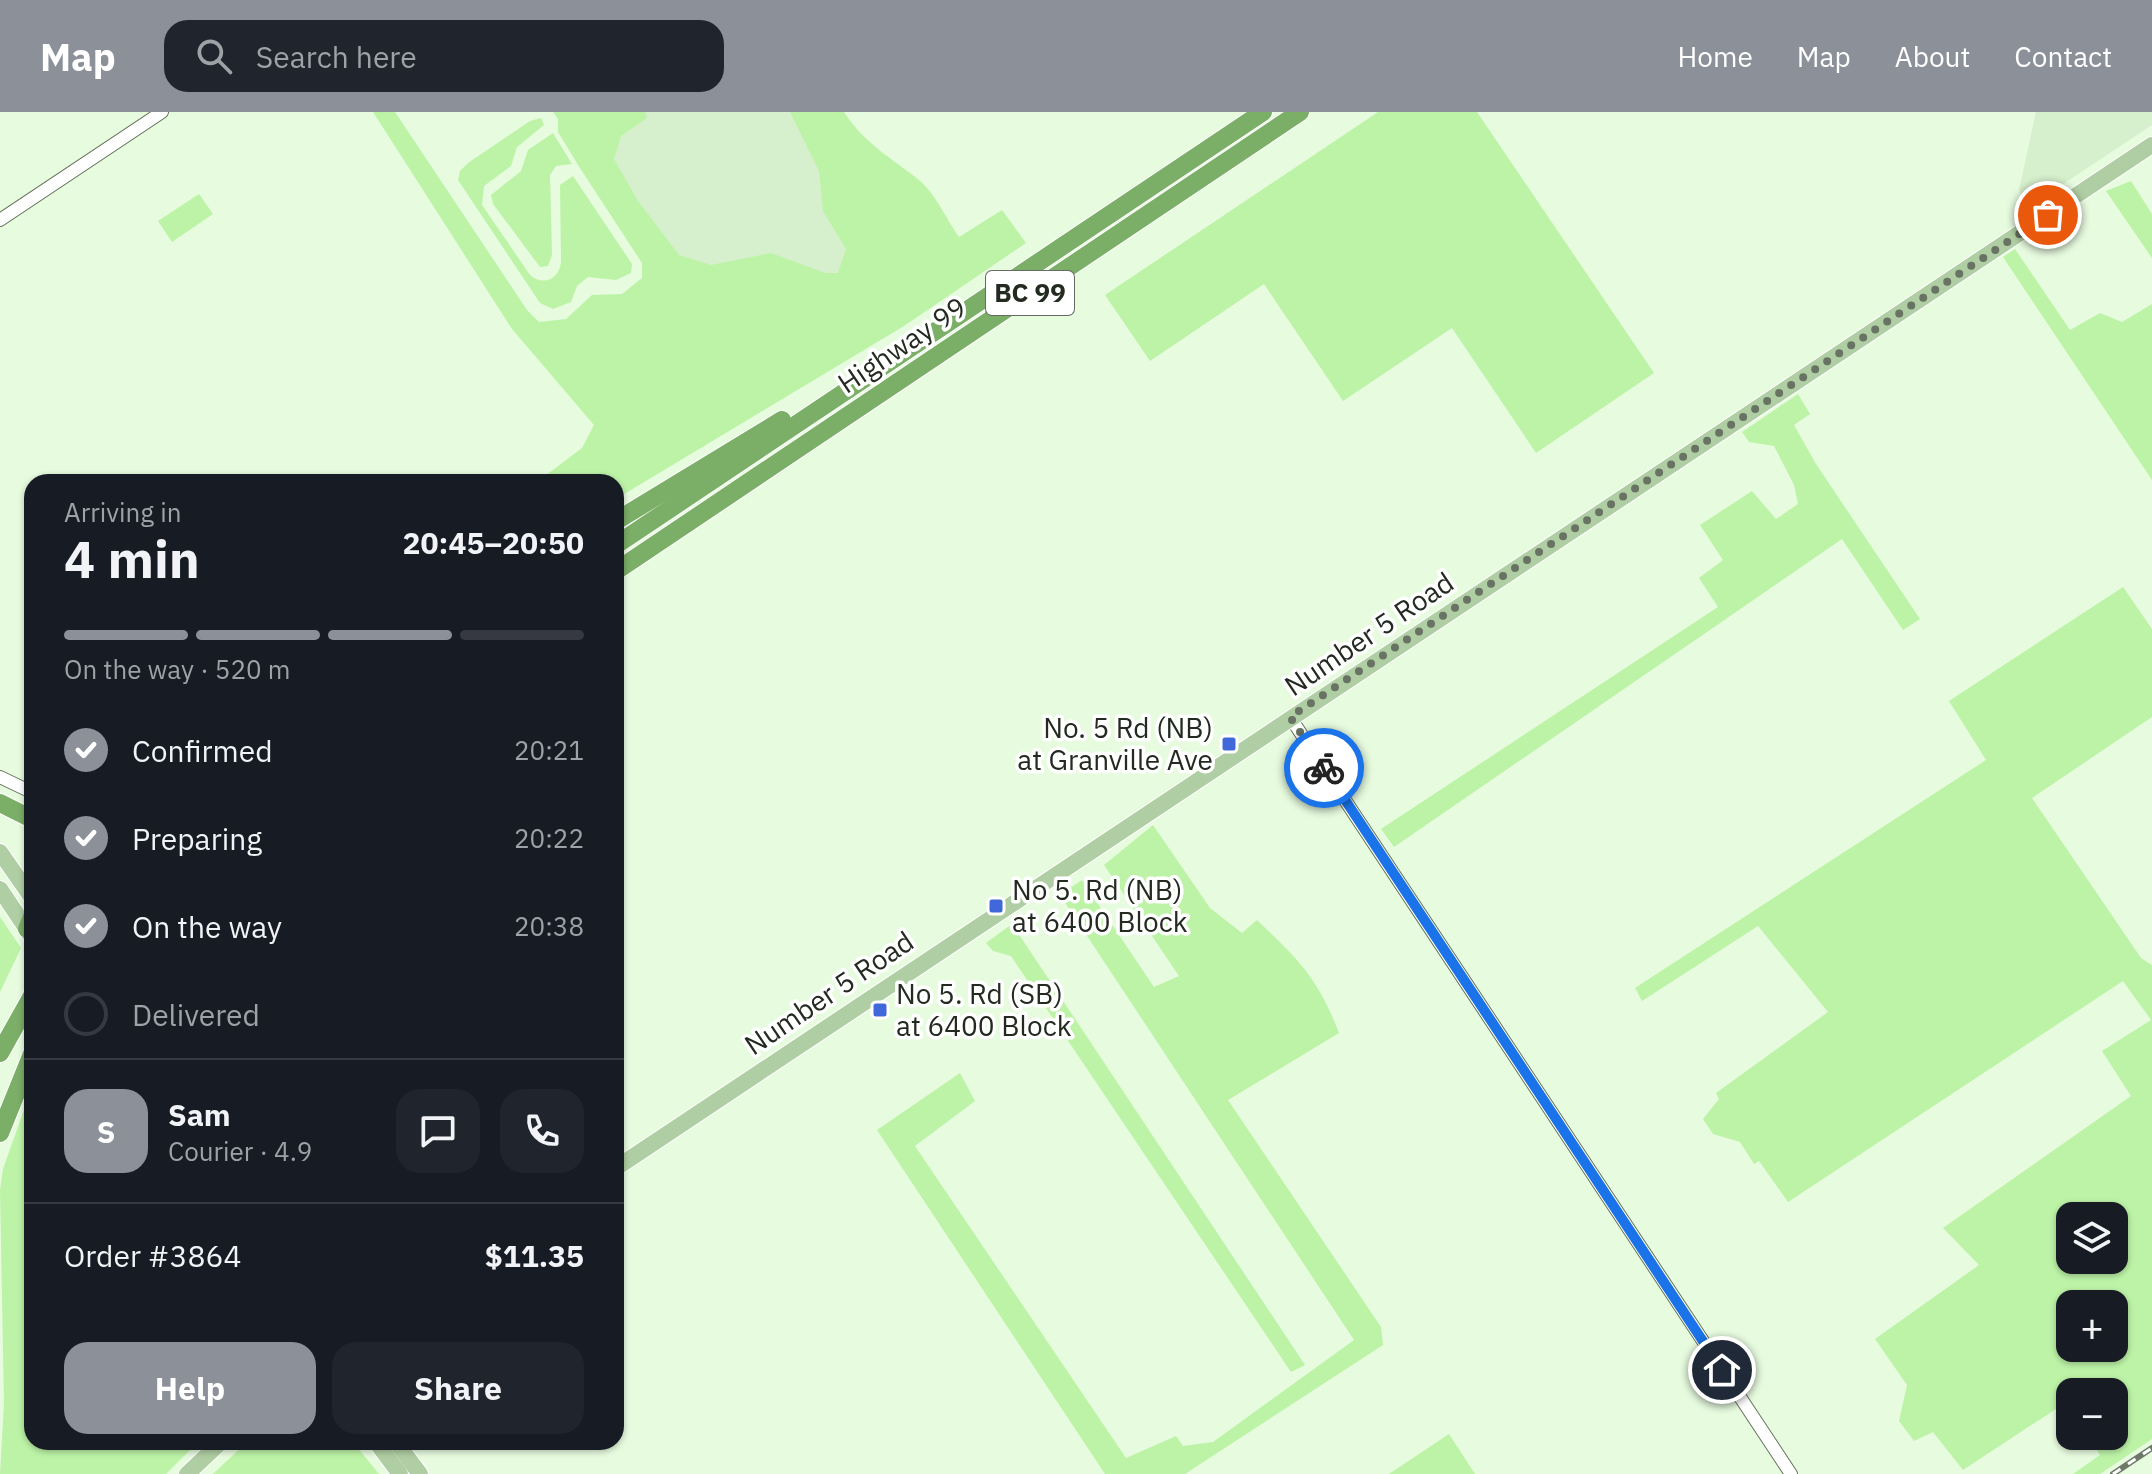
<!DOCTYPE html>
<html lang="en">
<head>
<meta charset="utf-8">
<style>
  :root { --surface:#171b24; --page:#20242c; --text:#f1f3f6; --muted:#9ea1a6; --line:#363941; --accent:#8c9099 }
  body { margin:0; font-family:"IBM Plex Sans",sans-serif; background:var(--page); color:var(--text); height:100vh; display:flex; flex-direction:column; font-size:30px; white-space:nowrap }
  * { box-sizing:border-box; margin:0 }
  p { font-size:26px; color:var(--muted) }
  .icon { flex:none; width:44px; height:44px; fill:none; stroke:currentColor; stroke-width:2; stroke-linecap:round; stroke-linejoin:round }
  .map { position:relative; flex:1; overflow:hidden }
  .drawer { position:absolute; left:24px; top:362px; width:600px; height:976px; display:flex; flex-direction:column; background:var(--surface); border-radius:24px; box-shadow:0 2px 6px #0004 }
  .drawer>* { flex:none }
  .buttons { position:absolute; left:2056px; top:1090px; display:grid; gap:16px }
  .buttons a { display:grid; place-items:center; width:72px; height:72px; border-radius:16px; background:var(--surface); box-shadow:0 2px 6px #0004; font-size:40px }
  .pin { position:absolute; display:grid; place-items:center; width:68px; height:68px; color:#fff; margin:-34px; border:4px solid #fff; border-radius:50%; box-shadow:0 2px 8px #0007 }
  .courier { position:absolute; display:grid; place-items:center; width:80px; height:80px; margin:-40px; border:6px solid #1a73e8; border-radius:50%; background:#fff; color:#222; box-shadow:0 2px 10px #0007 }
  .summary em { font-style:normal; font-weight:700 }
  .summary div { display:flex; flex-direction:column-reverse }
  .summary { display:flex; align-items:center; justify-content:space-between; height:136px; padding:0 40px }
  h1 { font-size:52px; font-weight:700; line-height:60px }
  .bar { display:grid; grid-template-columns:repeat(4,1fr); gap:12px 8px; align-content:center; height:96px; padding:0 40px }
  .bar i { height:10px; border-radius:6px; background:var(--line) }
  .bar .selected { background:var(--accent) }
  .bar p { grid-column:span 4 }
  .line { display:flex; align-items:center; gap:20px; padding:0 40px; border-top:2px solid var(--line) }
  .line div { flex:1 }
  .round { display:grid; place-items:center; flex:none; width:84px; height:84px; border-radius:24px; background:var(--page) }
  ol { padding:0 40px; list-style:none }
  li { display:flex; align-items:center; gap:24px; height:88px }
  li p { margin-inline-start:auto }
  li .icon { padding:8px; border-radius:50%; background:var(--accent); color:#fff; stroke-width:4 }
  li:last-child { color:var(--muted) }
  li i { width:44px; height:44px; border:4px solid var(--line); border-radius:50% }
  .action { display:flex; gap:16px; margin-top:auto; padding:16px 40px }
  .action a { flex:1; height:92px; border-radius:24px; background:var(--accent); color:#fff; font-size:32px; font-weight:700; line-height:92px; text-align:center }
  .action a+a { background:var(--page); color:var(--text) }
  header { display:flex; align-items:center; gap:48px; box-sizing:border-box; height:112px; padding:0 40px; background:var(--accent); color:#fff }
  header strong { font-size:38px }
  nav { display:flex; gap:44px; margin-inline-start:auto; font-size:28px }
  .search { width:560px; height:72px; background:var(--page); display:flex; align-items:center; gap:20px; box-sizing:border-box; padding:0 28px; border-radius:24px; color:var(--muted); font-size:30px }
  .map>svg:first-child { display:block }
</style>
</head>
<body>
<header>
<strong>Map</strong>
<div class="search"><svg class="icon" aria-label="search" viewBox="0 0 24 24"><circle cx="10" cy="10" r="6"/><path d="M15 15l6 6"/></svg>Search here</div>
<nav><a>Home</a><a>Map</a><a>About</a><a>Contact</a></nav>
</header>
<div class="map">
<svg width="2152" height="1362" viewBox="0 0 2152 1362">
  <rect width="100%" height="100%" fill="#e7fbdf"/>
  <!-- built -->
  <g fill="#d6efcd">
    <polygon points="562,0 840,0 924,129 731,256"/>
    <polygon points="2036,0 2152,0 2152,13 2030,94 2019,78"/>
  </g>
  <!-- green -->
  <g fill="#bdf3a7" fill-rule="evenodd">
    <path d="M373,0H395L527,198L539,210L566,207L592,183L622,182L642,166V151L578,53L558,20V7L553,0H645L647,6L621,24L614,47L638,89L679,143L711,153L771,141L825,161H838L846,137L823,99L819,59L790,0H844C865,32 890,45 919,68C935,81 947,108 959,125L1002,98L1026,131L904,214L616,387V370H537L582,336L594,313L512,217Z"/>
    <polygon points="1378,0 1477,0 1654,261 1536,341 1452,216 1343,289 1264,172 1150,249 1105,183"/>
    <path d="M541,6L544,13L517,35L511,54L484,74L482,93L530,163C543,174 559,168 561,150L560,73L573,64L632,152L631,161L616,168L588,165L577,174L571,190L553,197L540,191L458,68L460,59L468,51L530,9Z"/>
    <polygon points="553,21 572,52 556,54 550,63 552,143 548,154 540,155 493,92 491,83 521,59 528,38"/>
    <polygon points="2131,69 2152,102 2152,146 2106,79"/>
    <polygon points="199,82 213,102 172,130 158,109"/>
    <polygon points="2015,137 2070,218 2100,201 2122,210 2152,192 2152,368 2003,145"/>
    <polygon points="1798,282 1810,302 1794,313 1816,352 1920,507 1903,518 1842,427 1394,735 1381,717 1718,495 1699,466 1723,448 1700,413 1752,379 1776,407 1798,392 1794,373 1774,334 1749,330 1742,320"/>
    <path d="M2123,475L2152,517V605L2032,686L2141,846L2152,853V1327L2100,1362H2073L2100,1343L2088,1324H2114V1280H2070V1298L2065,1291L1963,1358L1933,1320L1914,1329L1899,1309L1907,1273L1875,1227L1979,1153L1943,1116L2131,984L2102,939L2151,908L2123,869L1788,1090L1759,1049L1754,1052L1740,1030L1713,1022L1703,1007L1719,987L1716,981L1828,900L1758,814L1642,889L1635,876L1986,648L1949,589ZM2070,1104H2114V1148H2070ZM2070,1192H2114V1236H2070Z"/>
    <path d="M1153,713L1210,796L1242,821L1257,808C1299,848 1318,866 1339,921L1228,988L1381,1215L1383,1233L1185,1362H1105L877,1018L960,961L975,989L915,1034L1126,1346L1176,1324L1183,1334L1213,1330L1354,1228L1060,783L1082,768L1154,875L1179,864L1104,753Z"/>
    <polygon points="0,805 21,836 0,880"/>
    <polygon points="1012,812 1305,1253 1291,1260 1011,844 993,839 986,831"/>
    <polygon points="32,975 32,1330 198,1330 166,1362 0,1362 4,1291 0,1078 3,1057"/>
    <polygon points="1449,1322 1475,1362 1389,1362"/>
    <polygon points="247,1330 353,1330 379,1362 213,1362"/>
  </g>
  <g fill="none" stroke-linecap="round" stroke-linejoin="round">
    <defs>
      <g id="minor">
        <polyline points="0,108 162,0"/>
        <polyline points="1290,605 1791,1362"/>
        <polyline points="0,665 25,677"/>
      </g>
      <g id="major">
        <polyline points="0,740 32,786"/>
        <polyline points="0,777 32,825"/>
        <polyline points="616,1056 2152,33"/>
        <polyline points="376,1330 400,1362"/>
        <polyline points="396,1330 420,1362"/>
        <polyline points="187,1362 221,1330"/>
      </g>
      <g id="highway">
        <polyline points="616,409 782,308"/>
        <polyline points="616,433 1263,0"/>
        <polyline points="616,459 1300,0"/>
        <polyline points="0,691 32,707"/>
        <polyline points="27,817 32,805"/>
        <polyline points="0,941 32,884"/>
        <polyline points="0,1021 32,942"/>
      </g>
    </defs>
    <!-- minor casing -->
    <use href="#minor" stroke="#62735b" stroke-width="14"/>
    <!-- major casing -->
    <use href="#major" stroke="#fff" stroke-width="18"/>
    <!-- highway casing -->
    <use href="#highway" stroke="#fff" stroke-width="20"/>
    <!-- minor -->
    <use href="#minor" stroke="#fff" stroke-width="12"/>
    <!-- major -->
    <use href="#major" stroke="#b0cea3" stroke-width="16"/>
    <!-- highway -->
    <use href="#highway" stroke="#7bae66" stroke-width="18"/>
    <defs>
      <polyline id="rail" points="2113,1362 2152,1336"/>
    </defs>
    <!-- rail casing -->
    <use href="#rail" stroke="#6e7969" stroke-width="6"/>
    <!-- rail -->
    <use href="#rail" stroke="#fff" stroke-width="3" stroke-dasharray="9" stroke-linecap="butt"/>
  </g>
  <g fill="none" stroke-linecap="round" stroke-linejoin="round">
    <!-- done -->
    <polyline stroke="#687363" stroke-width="8" stroke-dasharray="0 14.4" points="1324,656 1290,605 2048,103"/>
    <!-- route -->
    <polyline stroke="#1a73e8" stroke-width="10" points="1324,656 1722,1258"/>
  </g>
  <!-- markers -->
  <g fill="#4068da" stroke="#fff" stroke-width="3">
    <rect x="1221" y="624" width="16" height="16" rx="4"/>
    <rect x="988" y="786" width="16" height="16" rx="4"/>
    <rect x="872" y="890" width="16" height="16" rx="4"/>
  </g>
  <g text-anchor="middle" stroke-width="7" stroke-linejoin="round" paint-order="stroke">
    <!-- shield labels -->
    <rect fill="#fff" stroke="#656a63" stroke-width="2" x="986" y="159" width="88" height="44" rx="6"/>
    <g font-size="26" font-weight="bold" fill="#232a20">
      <text x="1030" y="190">BC 99</text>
    </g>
    <!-- street labels -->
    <g font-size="28" fill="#232a20" stroke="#fff">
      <text transform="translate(902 233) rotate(-34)" y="10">Highway 99</text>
      <text transform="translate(1369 522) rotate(-34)" y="10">Number 5 Road</text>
      <text transform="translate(829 881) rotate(-34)" y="10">Number 5 Road</text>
    </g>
    <!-- poi labels -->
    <g font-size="28" fill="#232a20" stroke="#fff" text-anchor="start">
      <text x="1213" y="626" text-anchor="end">No. 5 Rd (NB)<tspan x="1213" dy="32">at Granville Ave</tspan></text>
      <text x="1012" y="788">No 5. Rd (NB)<tspan x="1012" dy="32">at 6400 Block</tspan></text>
      <text x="896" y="892">No 5. Rd (SB)<tspan x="896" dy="32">at 6400 Block</tspan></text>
    </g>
  </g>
</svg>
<div class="buttons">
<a><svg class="icon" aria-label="layers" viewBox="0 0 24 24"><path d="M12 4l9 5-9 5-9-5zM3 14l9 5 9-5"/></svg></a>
<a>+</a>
<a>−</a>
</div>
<div class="pin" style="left:2048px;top:103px;background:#ea580c"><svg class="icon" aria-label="bag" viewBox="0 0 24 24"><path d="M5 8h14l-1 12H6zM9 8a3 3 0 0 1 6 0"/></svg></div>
<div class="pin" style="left:1722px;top:1258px;background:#1f2937"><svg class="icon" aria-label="home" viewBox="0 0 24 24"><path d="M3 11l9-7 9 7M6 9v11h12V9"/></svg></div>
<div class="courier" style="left:1324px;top:656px"><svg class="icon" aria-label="bike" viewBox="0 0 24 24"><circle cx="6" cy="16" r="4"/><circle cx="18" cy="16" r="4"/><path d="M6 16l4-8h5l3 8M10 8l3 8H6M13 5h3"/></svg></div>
<section class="drawer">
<div class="summary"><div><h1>4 min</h1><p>Arriving in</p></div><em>20:45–20:50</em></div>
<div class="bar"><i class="selected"></i><i class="selected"></i><i class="selected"></i><i></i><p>On the way · 520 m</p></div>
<ol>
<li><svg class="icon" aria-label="check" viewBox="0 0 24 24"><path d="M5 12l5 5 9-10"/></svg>Confirmed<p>20:21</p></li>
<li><svg class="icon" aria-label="check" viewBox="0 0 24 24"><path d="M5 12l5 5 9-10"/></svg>Preparing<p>20:22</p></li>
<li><svg class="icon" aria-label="check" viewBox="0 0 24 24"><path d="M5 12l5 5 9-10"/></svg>On the way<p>20:38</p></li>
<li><i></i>Delivered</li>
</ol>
<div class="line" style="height:144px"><b class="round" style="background:var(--accent);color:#fff">S</b><div><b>Sam</b><p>Courier · 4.9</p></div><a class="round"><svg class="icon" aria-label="chat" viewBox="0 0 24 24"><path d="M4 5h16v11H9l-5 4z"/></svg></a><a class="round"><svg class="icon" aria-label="phone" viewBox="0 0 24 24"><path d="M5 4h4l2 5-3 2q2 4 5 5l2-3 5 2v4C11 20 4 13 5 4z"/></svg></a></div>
<div class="line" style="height:104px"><div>Order #3864</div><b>$11.35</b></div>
<div class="action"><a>Help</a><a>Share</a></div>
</section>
</div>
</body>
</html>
